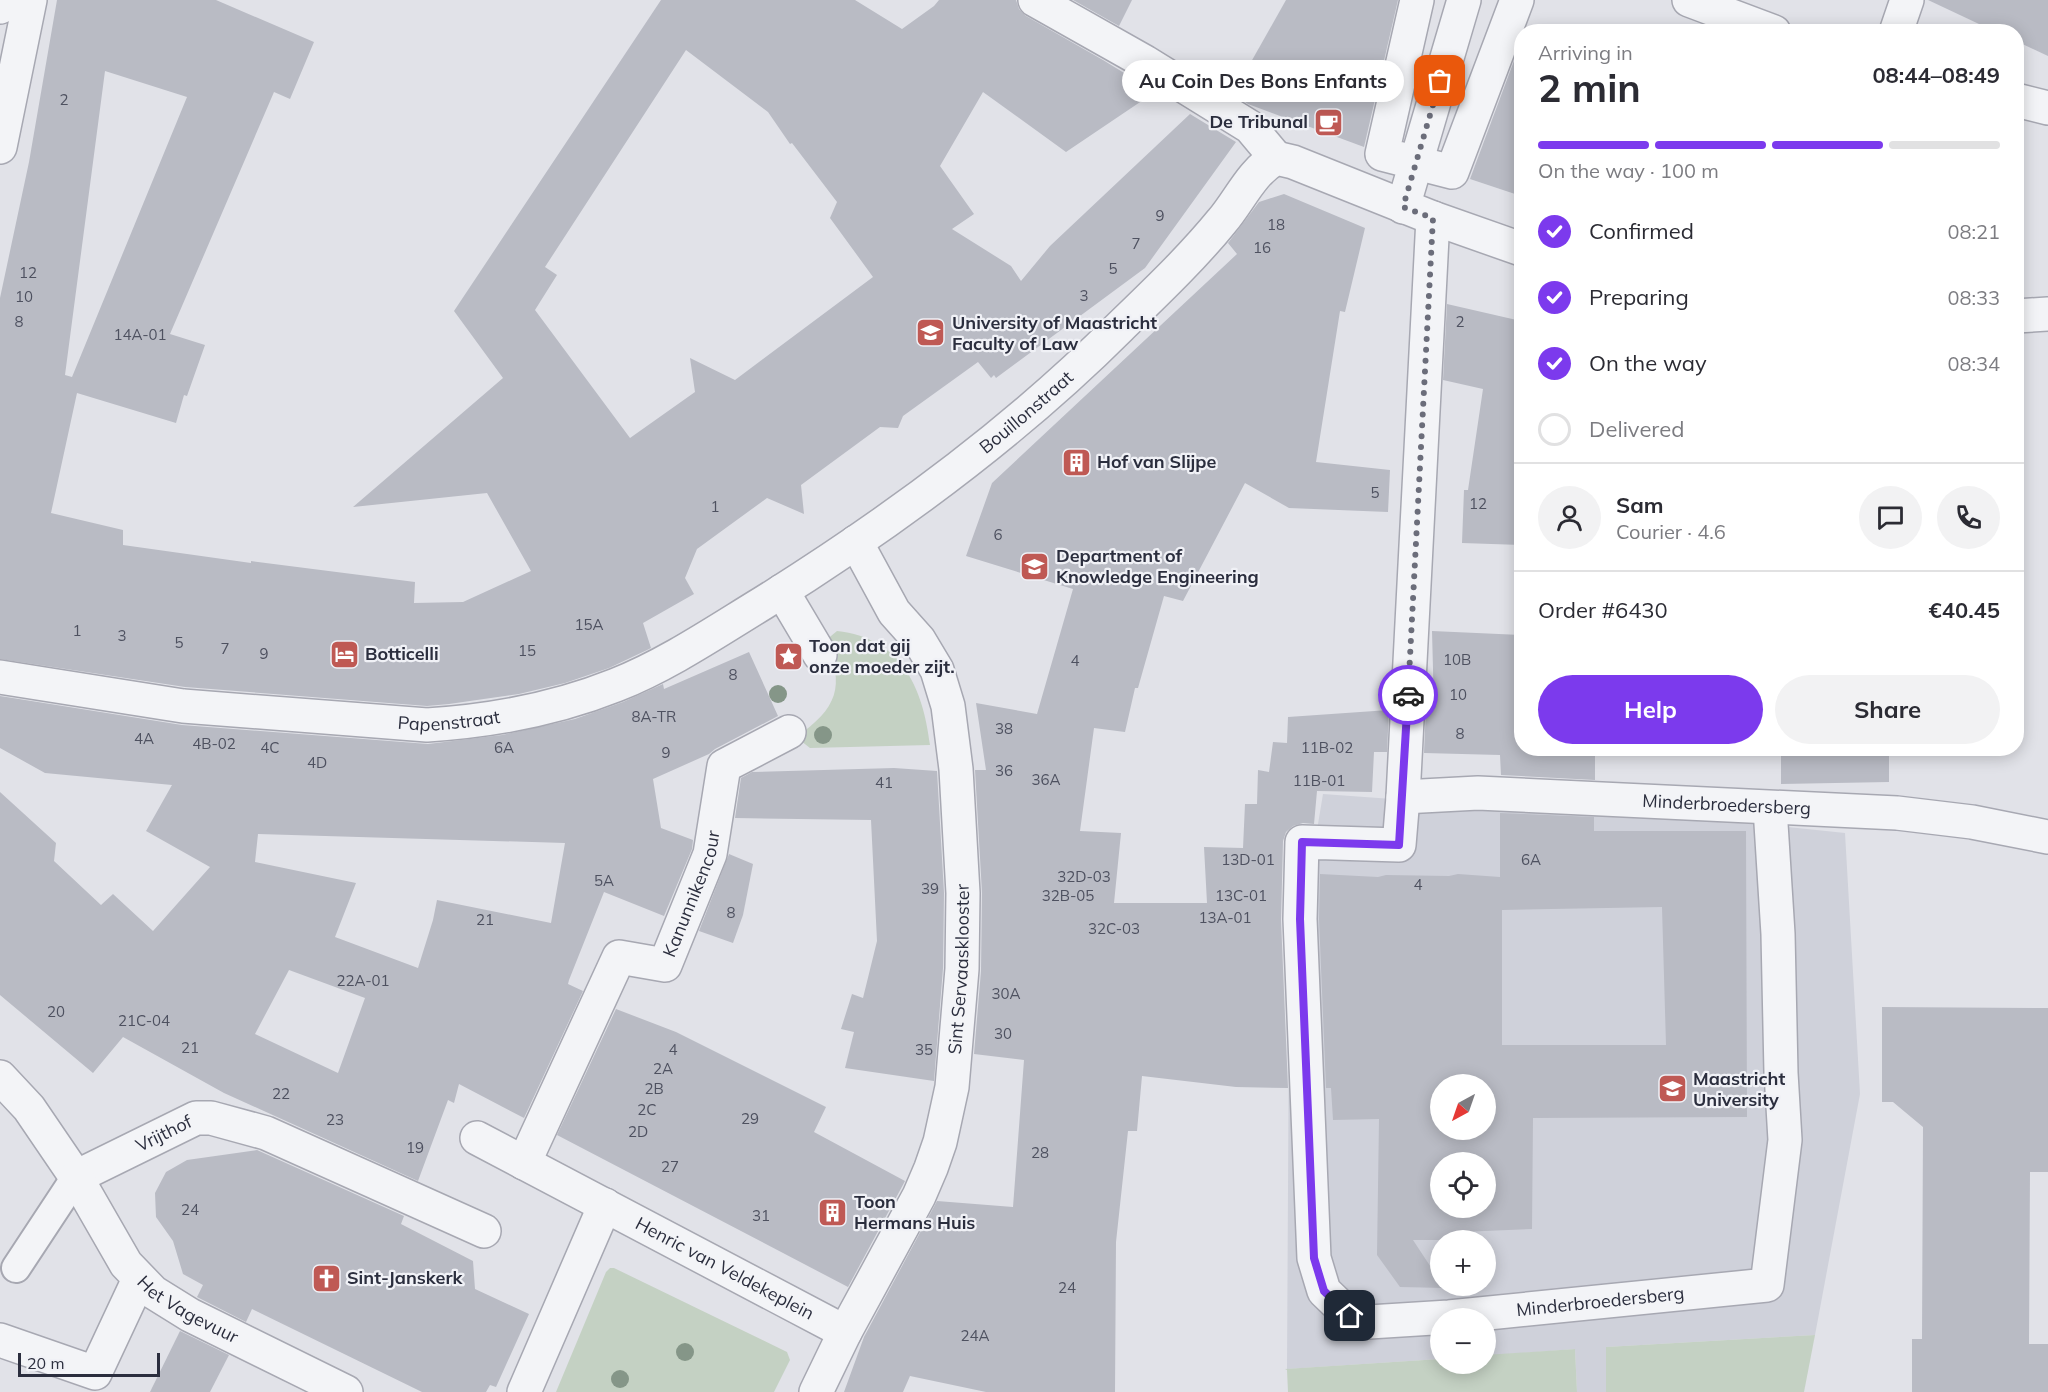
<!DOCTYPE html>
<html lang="en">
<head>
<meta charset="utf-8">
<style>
  :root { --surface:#fff; --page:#f2f2f3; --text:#2b2b33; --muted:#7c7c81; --line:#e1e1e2; --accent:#7c3aed }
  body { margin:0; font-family:Mulish,sans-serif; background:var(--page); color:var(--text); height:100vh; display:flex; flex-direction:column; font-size:22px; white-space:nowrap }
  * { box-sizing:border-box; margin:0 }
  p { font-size:20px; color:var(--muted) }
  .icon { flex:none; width:33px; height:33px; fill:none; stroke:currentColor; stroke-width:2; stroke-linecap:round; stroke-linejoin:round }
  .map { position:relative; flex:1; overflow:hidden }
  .sheet { position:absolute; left:1514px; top:24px; width:510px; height:732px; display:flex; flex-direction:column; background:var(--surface); border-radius:24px; box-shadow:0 3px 15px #0003 }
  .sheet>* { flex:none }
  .needle { width:39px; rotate:220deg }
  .tools { position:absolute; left:1430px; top:1074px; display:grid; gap:12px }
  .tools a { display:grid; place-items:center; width:66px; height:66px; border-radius:50%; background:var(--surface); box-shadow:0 3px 15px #0003; font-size:30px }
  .scale { position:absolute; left:18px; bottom:15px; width:142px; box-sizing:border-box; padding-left:6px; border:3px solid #2b2e3e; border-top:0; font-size:16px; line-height:21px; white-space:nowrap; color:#2b2e3e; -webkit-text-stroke:4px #f0f1f6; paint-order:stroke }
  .pin { position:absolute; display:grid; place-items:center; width:51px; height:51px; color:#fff; margin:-26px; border-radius:12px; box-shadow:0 3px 9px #0006 }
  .courier { position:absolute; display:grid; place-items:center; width:60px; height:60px; margin:-30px; border:4px solid #7c3aed; border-radius:50%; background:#fff; color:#222; box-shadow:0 2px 8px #0007 }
  .bubble { position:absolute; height:42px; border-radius:21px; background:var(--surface); box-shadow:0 3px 15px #0003; font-size:20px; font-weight:700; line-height:42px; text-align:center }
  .overview em { font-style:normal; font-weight:700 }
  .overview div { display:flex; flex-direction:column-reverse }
  .overview { display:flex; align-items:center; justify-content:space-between; height:102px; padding:0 24px }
  h1 { font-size:39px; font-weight:700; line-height:45px }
  .bar { display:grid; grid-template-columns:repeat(4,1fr); gap:9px 6px; align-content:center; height:72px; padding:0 24px }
  .bar i { height:8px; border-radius:4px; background:var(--line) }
  .bar .current { background:var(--accent) }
  .bar p { grid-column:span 4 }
  .line { display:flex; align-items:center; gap:15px; padding:0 24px; border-top:2px solid var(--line) }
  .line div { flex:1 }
  .round { display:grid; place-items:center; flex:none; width:63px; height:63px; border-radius:32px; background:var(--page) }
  ol { padding:0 24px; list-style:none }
  li { display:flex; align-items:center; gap:18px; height:66px }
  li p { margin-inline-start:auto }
  li .icon { padding:6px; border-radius:50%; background:var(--accent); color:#fff; stroke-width:4 }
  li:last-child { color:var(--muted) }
  li i { width:33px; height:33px; border:3px solid var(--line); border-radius:50% }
  .action { display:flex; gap:12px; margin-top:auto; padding:12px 24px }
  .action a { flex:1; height:69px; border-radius:36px; background:var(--accent); color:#fff; font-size:24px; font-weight:700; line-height:69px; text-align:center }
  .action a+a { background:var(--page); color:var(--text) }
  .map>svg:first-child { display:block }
</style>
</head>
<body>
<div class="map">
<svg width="2048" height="1392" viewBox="0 0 2048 1392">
  <rect width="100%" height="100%" fill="#e1e2e8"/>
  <!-- built -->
  <path fill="#cfd1da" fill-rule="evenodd" d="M1323,794L1406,800L1498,797L1845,833L1860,1094L1815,1335L1606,1347V1392H1577L1575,1349L1485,1356V1318H1440V1359L1287,1369L1290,830L1301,832L1317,830ZM1440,1084H1485V1130H1440ZM1440,1162H1485V1208H1440ZM1440,1240H1485V1286H1440Z"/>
  <!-- green -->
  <g fill="#c4d1c3">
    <path d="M837,631C901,638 923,687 930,745L810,748L796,737C837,709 846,686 825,641Z"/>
    <polygon points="610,1268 614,1268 787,1352 790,1360 774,1392 556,1392 606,1272"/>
    <polygon points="1815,1335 1804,1392 1606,1392 1606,1347"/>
    <polygon points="1575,1349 1577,1392 1288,1392 1287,1370 1285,1369 1440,1359 1440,1364 1485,1364 1485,1355"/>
  </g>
  <!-- building -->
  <g fill="#b9bbc4" fill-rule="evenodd">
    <path d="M57,0H216L314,42L290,99L274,92L170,334L205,345L187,396L184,395L176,423L77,393L51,513L123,530V545L251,563V561L415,582L414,603L463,602L531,571L487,493L353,507L503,378L454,311L661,0H855L902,29L934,6L939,0H1016L1019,9L1026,16L1103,60L1155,92L1066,152L983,92L940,166L974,214L952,229L1011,266L1021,281L1050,246L1190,114L1236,142L1145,268L996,378L994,375L991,378L978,362L903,416L898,428L880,427L801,485L804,514L767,498L697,549L685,578L694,594L643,623L651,648L645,651L609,668L565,683L519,694L449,704L427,706L185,687L0,659V298L29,162ZM686,50L768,112L790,144L792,143L837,202L830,218L873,277L735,380L690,358L695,392L630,438L535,310L557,275L545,267ZM105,71L187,97L72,377L65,375Z"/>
    <polygon points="1073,0 1132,0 1119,26"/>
    <polygon points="1286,0 1398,0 1364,147 1248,104 1233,94"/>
    <polygon points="1928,0 2048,0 2048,56 2016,41 2016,32 1996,32"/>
    <polygon points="1521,42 1521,196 1470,179"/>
    <polygon points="1284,194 1365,228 1345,312 1340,311 1316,462 1390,470 1388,512 1289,508 1245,483 1183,601 1164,596 1138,688 1135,688 1125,732 1094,728 1080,831 1121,833 1114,903 1207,903 1204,847 1243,848 1245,804 1257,804 1258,770 1269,772 1273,742 1287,743 1288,717 1389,710 1387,752 1374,752 1372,792 1317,791 1314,824 1303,823 1293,826 1286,832 1283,841 1281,920 1288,1088 1236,1087 1142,1076 1137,1131 1128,1131 1116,1242 1115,1392 986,1392 910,1376 903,1392 844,1392 864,1337 937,1201 1013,1207 1024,1060 974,1054 981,971 982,893 975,770 986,770 976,703 1037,714 1073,589 966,556 992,483 1237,254 1228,243 1259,202"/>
    <polygon points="1447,304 1521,321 1521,545 1462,543 1464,490 1468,490 1483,389 1443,380"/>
    <polygon points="1432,631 1521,635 1521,748 1595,748 1595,780 1501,775 1500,755 1424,753 1426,707 1434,707"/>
    <path d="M749,652L778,716L715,749L709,754L653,779L661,828L693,840L692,849L664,916L604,892L569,980L568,984L583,991L524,1118L459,1084L454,1103L448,1100L418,1181L224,1093L123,1037L93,1073L0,995V792L56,843L54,861L101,905L113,894L153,931L210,867L146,831L172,785L45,773L0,748V696L182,725L428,744L502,735L575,719L623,702L663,684L664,689ZM258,834L565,843L551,923L437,900L433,920L418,968L335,937L356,883L255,862ZM289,970L365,998L338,1073L255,1034Z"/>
    <polygon points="1781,748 1889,748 1889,782 1781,784"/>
    <polygon points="894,768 937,771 944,893 943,968 934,1081 845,1068 854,1032 841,1029 852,994 863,998 877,941 871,820 735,818 741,778 752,772"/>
    <path d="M1500,813L1594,817V831H1746L1747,1117L1533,1118L1532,1229L1461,1232V1240H1413L1440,1281V1286L1445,1288L1400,1287L1377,1255L1379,1119L1333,1120L1331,1088H1326L1319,919L1320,874L1378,877L1386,875L1449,876L1458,874L1500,877ZM1662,907L1666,1045H1502V910ZM1440,1084H1485V1130H1440ZM1440,1162H1485V1208H1440Z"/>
    <polygon points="729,854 753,864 743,915 733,943 699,931"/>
    <polygon points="1882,1007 2048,1008 2048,1172 2030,1172 2029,1344 2048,1344 2048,1392 1912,1392 1912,1339 1922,1339 1923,1127 1893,1102 1882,1102"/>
    <polygon points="616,1009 676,1032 826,1107 814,1132 905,1181 848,1287 557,1135"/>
    <polygon points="257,1150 404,1216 401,1224 473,1261 475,1289 529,1314 496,1387 490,1385 486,1392 422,1392 252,1309 246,1322 197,1297 203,1285 183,1274 173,1241 156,1217 155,1193 166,1172 187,1160"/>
    <polygon points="180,1331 229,1355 210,1392 150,1392"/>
  </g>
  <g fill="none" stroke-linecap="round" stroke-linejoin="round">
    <defs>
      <polyline id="service" points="16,1268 76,1177"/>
      <g id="pedestrian">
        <polyline points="1417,0 1382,154 1452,172 1517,0"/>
        <polyline points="782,591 820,655"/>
        <path id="s1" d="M524,1163L619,957L665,965L710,854L724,766L789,732"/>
        <polyline points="0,1340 95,1373 139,1279"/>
      </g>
      <g id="minor">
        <polyline points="1035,0 1145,62 1250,127 1276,158"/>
        <polyline points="1689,0 1774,32"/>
        <polyline points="0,7 8,0"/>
        <polyline points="1896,32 1907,0"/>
        <polyline points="2016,100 2048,108"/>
        <polyline points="0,147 30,0"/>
        <polyline points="1403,207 1464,0"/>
        <path id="s2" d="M1433,218L1403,797L1399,845L1302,842L1300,919L1314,1258L1324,1291L1350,1316L1369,1322L1449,1317L1767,1285L1785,1140L1781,1073L1778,934L1770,808"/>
        <path id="s3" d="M1403,797L1478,793L1897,813L1972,822L2048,837"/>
        <path id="s4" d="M0,1077L29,1108L76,1177L196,1118H211L266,1133L484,1231"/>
        <path id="s5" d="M477,1138L845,1332"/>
        <path id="s6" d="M76,1177L126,1264L153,1292L190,1315L346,1392"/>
        <polyline points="524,1392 605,1205"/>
        <path id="s7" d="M816,1392L845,1332L919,1196L931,1168L940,1142L952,1087L962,969L963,893L956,769L948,706L937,670L919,640L894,612L856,542"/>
      </g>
      <g id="tertiary">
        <polyline points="2016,316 2048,314"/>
        <path id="s8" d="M0,677L183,706L427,725C491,721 556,709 616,685C667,665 717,631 763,603C891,523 1013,434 1120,327C1155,293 1191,259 1222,221C1240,200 1251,172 1276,158L1293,162L1433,218L1521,249"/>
      </g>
    </defs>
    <!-- service casing -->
    <use href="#service" stroke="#a7a8b2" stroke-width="32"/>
    <!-- pedestrian casing -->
    <use href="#pedestrian" stroke="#a7a8b2" stroke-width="36"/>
    <!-- minor casing -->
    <use href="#minor" stroke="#a7a8b2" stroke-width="36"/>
    <!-- tertiary casing -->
    <use href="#tertiary" stroke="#a7a8b2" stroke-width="36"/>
    <!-- service -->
    <use href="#service" stroke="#f3f4f7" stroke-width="28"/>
    <!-- pedestrian -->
    <use href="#pedestrian" stroke="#f3f4f7" stroke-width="33"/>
    <!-- minor -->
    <use href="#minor" stroke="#f3f4f7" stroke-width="33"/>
    <!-- tertiary -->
    <use href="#tertiary" stroke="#f3f4f7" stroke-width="33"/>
  </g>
  <!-- trees -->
  <g fill="#859688">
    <circle cx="778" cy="694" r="9"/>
    <circle cx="823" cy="735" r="9"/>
    <circle cx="685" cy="1352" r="9"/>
    <circle cx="620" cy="1379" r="9"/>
  </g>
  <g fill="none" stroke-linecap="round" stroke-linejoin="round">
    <!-- done -->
    <polyline stroke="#6b6d7a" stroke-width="6" stroke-dasharray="0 10.8" points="1408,695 1433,218 1403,207 1440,81"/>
    <!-- route -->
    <polyline stroke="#7c3aed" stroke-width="8" points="1350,1316 1324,1291 1314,1258 1300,919 1302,842 1399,845 1408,695"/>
  </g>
  <!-- icons -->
  <defs>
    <symbol id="cafe-square" viewBox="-11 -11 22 22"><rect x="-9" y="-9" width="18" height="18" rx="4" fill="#bf5954" stroke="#f0f1f6"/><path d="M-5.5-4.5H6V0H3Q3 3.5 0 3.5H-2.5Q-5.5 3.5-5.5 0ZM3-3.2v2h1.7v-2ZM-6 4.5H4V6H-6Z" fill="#fff"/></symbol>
    <symbol id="university-square" viewBox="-11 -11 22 22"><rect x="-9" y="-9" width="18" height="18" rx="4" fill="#bf5954" stroke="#f0f1f6"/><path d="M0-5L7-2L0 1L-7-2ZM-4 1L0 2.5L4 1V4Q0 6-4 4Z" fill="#fff"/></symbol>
    <symbol id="building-square" viewBox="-11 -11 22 22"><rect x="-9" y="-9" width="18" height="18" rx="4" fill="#bf5954" stroke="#f0f1f6"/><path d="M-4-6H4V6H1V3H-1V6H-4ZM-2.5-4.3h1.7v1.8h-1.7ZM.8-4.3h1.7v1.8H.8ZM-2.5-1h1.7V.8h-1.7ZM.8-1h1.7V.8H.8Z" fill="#fff"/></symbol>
    <symbol id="hotel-square" viewBox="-11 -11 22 22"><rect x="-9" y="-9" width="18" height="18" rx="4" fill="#bf5954" stroke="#f0f1f6"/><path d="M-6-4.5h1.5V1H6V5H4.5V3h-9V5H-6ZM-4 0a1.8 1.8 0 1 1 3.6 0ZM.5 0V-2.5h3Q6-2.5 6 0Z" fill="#fff"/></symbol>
    <symbol id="sight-square" viewBox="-11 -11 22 22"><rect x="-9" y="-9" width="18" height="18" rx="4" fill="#bf5954" stroke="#f0f1f6"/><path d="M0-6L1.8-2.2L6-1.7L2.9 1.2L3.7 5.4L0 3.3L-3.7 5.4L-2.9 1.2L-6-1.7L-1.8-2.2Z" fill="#fff"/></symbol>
    <symbol id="church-square" viewBox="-11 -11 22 22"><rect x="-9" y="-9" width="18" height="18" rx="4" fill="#bf5954" stroke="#f0f1f6"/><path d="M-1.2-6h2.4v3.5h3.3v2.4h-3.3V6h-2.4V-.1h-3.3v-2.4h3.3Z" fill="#fff"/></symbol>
  </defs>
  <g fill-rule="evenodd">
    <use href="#cafe-square" x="1312" y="106" width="33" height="33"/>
    <use href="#university-square" x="914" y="316" width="33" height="33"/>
    <use href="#building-square" x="1060" y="446" width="33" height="33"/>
    <use href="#university-square" x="1018" y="550" width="33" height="33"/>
    <use href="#hotel-square" x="328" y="638" width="33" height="33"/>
    <use href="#sight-square" x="772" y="640" width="33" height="33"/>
    <use href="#university-square" x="1656" y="1072" width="33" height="33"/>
    <use href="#building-square" x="816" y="1196" width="33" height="33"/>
    <use href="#church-square" x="310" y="1262" width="33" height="33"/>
  </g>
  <g text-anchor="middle" stroke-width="4.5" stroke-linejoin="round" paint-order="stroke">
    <!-- number labels -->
    <g font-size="15" fill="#4e5160">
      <text x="64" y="105">2</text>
      <text x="1160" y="221">9</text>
      <text x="1276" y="230">18</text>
      <text x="1136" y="249">7</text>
      <text x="1262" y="253">16</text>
      <text x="1113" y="274">5</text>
      <text x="28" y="278">12</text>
      <text x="1084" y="301">3</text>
      <text x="24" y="302">10</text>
      <text x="19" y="327">8</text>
      <text x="1460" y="327">2</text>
      <text x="140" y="340">14A-01</text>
      <text x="1375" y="498">5</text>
      <text x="1478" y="509">12</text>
      <text x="715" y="512">1</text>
      <text x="998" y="540">6</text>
      <text x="589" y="630">15A</text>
      <text x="77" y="636">1</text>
      <text x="122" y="641">3</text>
      <text x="179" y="648">5</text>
      <text x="225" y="654">7</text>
      <text x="527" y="656">15</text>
      <text x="264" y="659">9</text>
      <text x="1457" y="665">10B</text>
      <text x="1075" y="666">4</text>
      <text x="733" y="680">8</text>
      <text x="1458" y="700">10</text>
      <text x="654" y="722">8A-TR</text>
      <text x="1004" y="734">38</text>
      <text x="1460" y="739">8</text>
      <text x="144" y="744">4A</text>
      <text x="214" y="749">4B-02</text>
      <text x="270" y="753">4C</text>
      <text x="504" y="753">6A</text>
      <text x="1327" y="753">11B-02</text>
      <text x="666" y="758">9</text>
      <text x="317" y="768">4D</text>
      <text x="1004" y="776">36</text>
      <text x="1046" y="785">36A</text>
      <text x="1319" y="786">11B-01</text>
      <text x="884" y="788">41</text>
      <text x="1248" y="865">13D-01</text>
      <text x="1531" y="865">6A</text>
      <text x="1084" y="882">32D-03</text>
      <text x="604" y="886">5A</text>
      <text x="1418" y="890">4</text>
      <text x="930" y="894">39</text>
      <text x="1068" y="901">32B-05</text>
      <text x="1241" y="901">13C-01</text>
      <text x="731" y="918">8</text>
      <text x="1225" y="923">13A-01</text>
      <text x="485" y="925">21</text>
      <text x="1114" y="934">32C-03</text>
      <text x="363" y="986">22A-01</text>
      <text x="1006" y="999">30A</text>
      <text x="56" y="1017">20</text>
      <text x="144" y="1026">21C-04</text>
      <text x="1003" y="1039">30</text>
      <text x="190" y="1053">21</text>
      <text x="673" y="1055">4</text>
      <text x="924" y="1055">35</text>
      <text x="663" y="1074">2A</text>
      <text x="654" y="1094">2B</text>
      <text x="281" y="1099">22</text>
      <text x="647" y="1115">2C</text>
      <text x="750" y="1124">29</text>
      <text x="335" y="1125">23</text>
      <text x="638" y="1137">2D</text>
      <text x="415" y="1153">19</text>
      <text x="1040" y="1158">28</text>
      <text x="670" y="1172">27</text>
      <text x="190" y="1215">24</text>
      <text x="761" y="1221">31</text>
      <text x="1067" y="1293">24</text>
      <text x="975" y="1341">24A</text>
    </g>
    <!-- poi labels -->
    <g font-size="18" font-weight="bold" fill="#2b2e3e" stroke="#f0f1f6" text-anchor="start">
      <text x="1308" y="128" text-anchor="end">De Tribunal</text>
      <text x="952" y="329">University of Maastricht<tspan x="952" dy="21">Faculty of Law</tspan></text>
      <text x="1097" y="468">Hof van Slijpe</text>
      <text x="1056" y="562">Department of<tspan x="1056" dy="21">Knowledge Engineering</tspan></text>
      <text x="809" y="652">Toon dat gij<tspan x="809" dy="21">onze moeder zijt.</tspan></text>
      <text x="365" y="660">Botticelli</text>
      <text x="1693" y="1085">Maastricht<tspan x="1693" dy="21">University</tspan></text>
      <text x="854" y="1208">Toon<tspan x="854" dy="21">Hermans Huis</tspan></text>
      <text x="347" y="1284">Sint-Janskerk</text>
    </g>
    <!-- street labels -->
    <g font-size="18" fill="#2b2e3e" stroke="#f0f1f6">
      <text dy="6" stroke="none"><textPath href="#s8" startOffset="1118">Bouillonstraat</textPath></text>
      <text dy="6" stroke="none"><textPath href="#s8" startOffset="452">Papenstraat</textPath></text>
      <text dy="6" stroke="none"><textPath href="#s3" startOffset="324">Minderbroedersberg</textPath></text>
      <text dy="6" stroke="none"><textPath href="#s1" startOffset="350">Kanunnikencour</textPath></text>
      <text dy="6" stroke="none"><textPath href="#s7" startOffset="454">Sint Servaasklooster</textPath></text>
      <text dy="6" stroke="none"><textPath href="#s4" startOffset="224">Vrijthof</textPath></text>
      <text dy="6" stroke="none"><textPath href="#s5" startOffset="280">Henric van Veldekeplein</textPath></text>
      <text dy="6" stroke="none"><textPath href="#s2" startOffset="1464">Minderbroedersberg</textPath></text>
      <text dy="6" stroke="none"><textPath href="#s6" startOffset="178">Het Vagevuur</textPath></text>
    </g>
  </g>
</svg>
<div class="tools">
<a><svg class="needle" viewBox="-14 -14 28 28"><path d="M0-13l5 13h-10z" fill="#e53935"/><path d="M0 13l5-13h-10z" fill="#7c7c81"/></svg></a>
<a><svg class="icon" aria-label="locate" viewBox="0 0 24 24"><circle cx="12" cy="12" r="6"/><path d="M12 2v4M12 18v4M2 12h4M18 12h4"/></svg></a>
<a>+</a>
<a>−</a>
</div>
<div class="scale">20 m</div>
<div class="pin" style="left:1440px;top:81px;background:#ea580c"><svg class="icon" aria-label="bag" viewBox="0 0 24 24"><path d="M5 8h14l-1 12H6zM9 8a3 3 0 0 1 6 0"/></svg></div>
<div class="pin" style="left:1350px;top:1316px;background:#1f2937"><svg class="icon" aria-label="home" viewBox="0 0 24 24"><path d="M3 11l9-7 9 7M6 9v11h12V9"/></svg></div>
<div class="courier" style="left:1408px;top:695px"><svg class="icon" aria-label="car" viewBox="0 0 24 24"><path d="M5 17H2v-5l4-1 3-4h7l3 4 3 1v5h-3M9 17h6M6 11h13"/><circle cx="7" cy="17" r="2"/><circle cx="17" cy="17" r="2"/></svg></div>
<div class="bubble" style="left:1122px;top:60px;width:282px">Au Coin Des Bons Enfants</div>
<section class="sheet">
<div class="overview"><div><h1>2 min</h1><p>Arriving in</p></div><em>08:44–08:49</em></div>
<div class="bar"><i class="current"></i><i class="current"></i><i class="current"></i><i></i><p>On the way · 100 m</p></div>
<ol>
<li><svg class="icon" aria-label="check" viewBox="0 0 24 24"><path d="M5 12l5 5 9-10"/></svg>Confirmed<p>08:21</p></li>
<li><svg class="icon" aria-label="check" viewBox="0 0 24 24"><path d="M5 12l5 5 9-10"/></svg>Preparing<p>08:33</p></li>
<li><svg class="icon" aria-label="check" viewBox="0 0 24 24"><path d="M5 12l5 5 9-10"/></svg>On the way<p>08:34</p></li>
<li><i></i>Delivered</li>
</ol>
<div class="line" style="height:108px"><a class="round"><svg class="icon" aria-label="person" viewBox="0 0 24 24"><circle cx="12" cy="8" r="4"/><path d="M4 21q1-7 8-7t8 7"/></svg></a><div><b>Sam</b><p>Courier · 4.6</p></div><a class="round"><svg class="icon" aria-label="chat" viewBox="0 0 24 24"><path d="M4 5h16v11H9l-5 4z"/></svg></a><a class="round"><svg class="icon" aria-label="phone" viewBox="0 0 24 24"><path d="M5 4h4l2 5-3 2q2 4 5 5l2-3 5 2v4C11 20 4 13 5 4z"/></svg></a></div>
<div class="line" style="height:78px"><div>Order #6430</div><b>€40.45</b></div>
<div class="action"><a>Help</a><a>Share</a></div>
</section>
</div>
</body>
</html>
